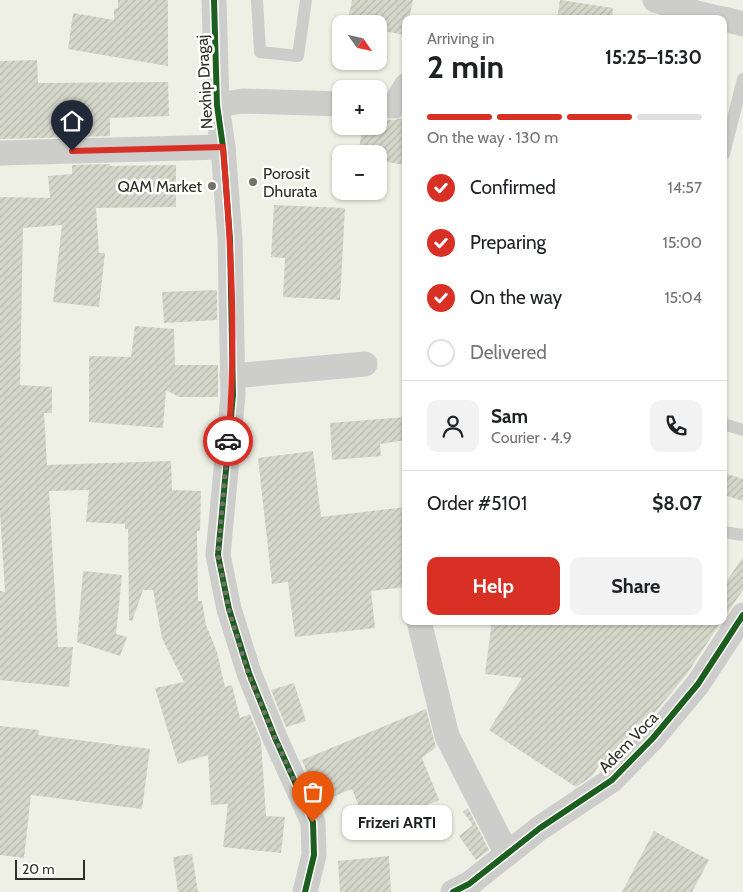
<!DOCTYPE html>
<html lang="en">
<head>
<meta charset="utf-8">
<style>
  :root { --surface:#fff; --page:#f2f2f2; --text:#202124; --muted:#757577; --line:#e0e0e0; --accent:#d93025 }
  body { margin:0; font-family:Cabin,sans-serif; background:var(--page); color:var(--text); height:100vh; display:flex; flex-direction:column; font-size:19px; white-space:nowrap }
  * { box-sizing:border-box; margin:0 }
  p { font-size:16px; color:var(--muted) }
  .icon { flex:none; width:28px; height:28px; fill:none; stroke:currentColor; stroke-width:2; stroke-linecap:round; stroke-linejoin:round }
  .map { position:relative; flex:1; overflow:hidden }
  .side { position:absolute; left:402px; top:15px; width:325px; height:610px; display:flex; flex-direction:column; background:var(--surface); border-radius:10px; box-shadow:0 1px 4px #0004 }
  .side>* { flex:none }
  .needle { width:32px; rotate:124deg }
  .buttons { position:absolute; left:332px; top:15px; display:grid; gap:10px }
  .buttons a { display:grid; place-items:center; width:55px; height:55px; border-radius:10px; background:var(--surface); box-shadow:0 1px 4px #0004; font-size:25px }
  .scale { position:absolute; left:15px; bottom:12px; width:70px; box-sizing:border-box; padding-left:5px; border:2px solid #2f2f28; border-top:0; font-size:14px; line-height:18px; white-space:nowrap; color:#2f2f28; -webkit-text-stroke:4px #fffffb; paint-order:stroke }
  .pin { position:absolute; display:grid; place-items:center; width:42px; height:42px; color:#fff; margin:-51px -21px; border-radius:50% 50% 50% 0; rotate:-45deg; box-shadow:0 0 5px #0007 }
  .pin .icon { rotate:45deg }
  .courier { position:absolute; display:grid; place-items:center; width:50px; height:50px; margin:-25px; border:4px solid #d93025; border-radius:50%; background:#fff; color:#222; box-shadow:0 1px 6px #0007 }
  .bubble { position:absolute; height:35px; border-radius:10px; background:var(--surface); box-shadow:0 1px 4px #0004; font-size:16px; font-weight:700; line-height:35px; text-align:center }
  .headline em { font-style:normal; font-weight:700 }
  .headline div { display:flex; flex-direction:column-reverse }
  .headline { display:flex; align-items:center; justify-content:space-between; height:85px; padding:0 25px }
  h1 { font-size:32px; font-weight:700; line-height:38px }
  .bar { display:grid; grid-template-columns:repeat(4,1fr); gap:8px 5px; align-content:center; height:60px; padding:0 25px }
  .bar i { height:6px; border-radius:4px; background:var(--line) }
  .bar .current { background:var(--accent) }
  .bar p { grid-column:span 4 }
  .line { display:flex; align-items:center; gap:12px; padding:0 25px; border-top:1px solid var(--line) }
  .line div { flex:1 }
  .round { display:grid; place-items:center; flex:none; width:52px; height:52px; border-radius:10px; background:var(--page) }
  ol { padding:0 25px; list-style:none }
  li { display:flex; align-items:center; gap:15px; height:55px }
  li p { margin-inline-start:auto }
  li .icon { padding:5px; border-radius:50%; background:var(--accent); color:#fff; stroke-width:4 }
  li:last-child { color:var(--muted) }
  li i { width:28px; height:28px; border:2px solid var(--line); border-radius:50% }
  .primary-button { display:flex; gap:10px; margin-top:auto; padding:10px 25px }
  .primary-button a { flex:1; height:58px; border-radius:10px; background:var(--accent); color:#fff; font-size:20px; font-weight:700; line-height:58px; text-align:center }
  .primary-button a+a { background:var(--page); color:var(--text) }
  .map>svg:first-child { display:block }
</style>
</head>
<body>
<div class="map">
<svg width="743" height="892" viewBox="0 0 743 892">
  <defs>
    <pattern id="building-hatch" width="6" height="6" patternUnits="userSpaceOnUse" patternTransform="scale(1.25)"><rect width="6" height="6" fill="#d6d7cb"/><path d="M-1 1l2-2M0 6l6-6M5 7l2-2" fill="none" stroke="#b8b9ae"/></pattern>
  </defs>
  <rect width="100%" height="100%" fill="#eeefe5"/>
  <!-- building -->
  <g fill="url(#building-hatch)">
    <polygon points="118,0 168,0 168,66 68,49 73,13 114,20 114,9 118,8"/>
    <polygon points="352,0 413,0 409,19 406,19 405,35 379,30 379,24 347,24"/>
    <polygon points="560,0 613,8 612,19 557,19"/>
    <polygon points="37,60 38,83 168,82 169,116 110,118 110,136 0,139 0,61"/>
    <polygon points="402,118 406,118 406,149 403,165 379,160 379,154 358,154 363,126 379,126 379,119 394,120"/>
    <polygon points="110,164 110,166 176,165 176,207 96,208 99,253 105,253 99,307 53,302 62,225 23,228 20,385 52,387 52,413 44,413 47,465 171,461 172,490 201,491 200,531 197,531 198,601 202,601 206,625 217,652 225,687 232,685 240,718 250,714 261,741 266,816 285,817 281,853 223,847 228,804 211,805 208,755 178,764 155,688 184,682 162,638 153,590 143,590 132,621 129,620 128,529 125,529 125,524 86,522 89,490 49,491 58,647 73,647 69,687 0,680 0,591 5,592 0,512 0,197 50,198 48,176 72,174 72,165"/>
    <polygon points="274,205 345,208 340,300 283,297 285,258 271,257"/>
    <polygon points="217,290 217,320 164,323 162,292"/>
    <polygon points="135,326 174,329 175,365 218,365 218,397 179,397 166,390 163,428 89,422 89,356 131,357"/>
    <polygon points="406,417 406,440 380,444 381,456 332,460 330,423"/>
    <polygon points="313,451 321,517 406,507 406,587 371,591 375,628 295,637 288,582 272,584 258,458"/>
    <polygon points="724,473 743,479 743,501 724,495"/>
    <polygon points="743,557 743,590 724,618 724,585"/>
    <polygon points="83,571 122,575 116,634 127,637 120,656 77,642"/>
    <polygon points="492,621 713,621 719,625 686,675 642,728 638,732 633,728 616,756 605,767 600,764 592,776 576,787 489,730 522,678 485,674"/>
    <polygon points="294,683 306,721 286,727 271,690"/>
    <polygon points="426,709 436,747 422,758 439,800 368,829 352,789 320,802 302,760"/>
    <polygon points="0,726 39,730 38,735 150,749 142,809 31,795 24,858 0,855"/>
    <polygon points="468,808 489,850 476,860 459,836 473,825 463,812"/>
    <polygon points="654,831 709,860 692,892 622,892"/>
    <polygon points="192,854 198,892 178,892 173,857"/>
    <polygon points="389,856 391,892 340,892 338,861"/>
  </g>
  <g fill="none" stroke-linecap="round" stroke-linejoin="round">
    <!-- service -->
    <g stroke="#cdcecb" stroke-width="12">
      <polyline points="257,0 260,52 298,56 306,0"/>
      <polyline points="724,154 743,79"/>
      <polyline points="724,424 743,430"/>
      <polyline points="724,532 743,535"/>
    </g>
    <!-- minor -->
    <g stroke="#cdcecb" stroke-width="25">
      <polyline points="214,0 217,105 223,147 230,239 233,395 218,555 229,609 249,673 275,738 313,822 314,855 305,892"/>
      <polyline points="655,0 700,14 721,19"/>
      <polyline points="724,19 743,24"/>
      <polyline points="217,105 243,101 341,104"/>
      <polyline points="379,105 394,106 406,86"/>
      <polyline points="0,153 223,147"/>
      <polyline points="232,376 365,364"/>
      <polyline points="419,621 447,736 507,854"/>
      <polyline points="453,892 469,884 540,828 612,780 653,738 698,684 743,615"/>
    </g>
    <defs>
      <g id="cycleway">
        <polyline points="214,0 217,105 223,147 230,239 233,395 218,555 229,609 249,673 275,738 313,822 314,855 305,892"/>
        <polyline points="453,892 469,884 540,828 612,780 653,738 698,684 743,615"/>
      </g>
    </defs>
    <!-- cycleway casing -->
    <use href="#cycleway" stroke="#fffffb" stroke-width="9"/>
    <!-- cycleway -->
    <use href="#cycleway" stroke="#1b5e20" stroke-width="6"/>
  </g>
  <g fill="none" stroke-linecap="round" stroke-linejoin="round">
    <!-- done -->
    <polyline stroke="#72726a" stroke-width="5" stroke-dasharray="0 9" points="228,441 218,555 229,610 248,673 275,738 313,822"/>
    <!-- route -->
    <path stroke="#d93025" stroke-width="6" d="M72,151L223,147C231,245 237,343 228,441"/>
  </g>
  <!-- markers -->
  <g fill="#72726a" stroke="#fffffb" stroke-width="2">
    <circle cx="253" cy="182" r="5"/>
    <circle cx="212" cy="186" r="5"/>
  </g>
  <g text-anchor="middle" stroke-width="5" stroke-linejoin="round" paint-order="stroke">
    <!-- street labels -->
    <g font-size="16" fill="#2f2f28" stroke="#fffffb">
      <text transform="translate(204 82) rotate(-93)" y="6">Nexhip Dragaj</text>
      <text transform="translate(628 742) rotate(-46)" y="6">Adem Voca</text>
    </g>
    <!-- poi labels -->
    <g font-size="16" fill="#2f2f28" stroke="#fffffb" text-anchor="start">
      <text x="263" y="179">Porosit<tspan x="263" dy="18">Dhurata</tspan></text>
      <text x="202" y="192" text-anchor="end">QAM Market</text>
    </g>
  </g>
</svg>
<div class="buttons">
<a><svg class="needle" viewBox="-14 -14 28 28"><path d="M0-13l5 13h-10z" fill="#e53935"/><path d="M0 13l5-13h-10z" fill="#757577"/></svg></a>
<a>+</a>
<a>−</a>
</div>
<div class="scale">20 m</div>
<div class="pin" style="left:313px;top:822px;background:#ea580c"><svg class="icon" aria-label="bag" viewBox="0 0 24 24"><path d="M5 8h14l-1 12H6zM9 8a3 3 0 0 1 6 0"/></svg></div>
<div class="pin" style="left:72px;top:151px;background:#1f2937"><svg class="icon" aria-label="home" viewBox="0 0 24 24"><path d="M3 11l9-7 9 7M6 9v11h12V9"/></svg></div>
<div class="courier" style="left:228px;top:441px"><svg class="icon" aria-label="car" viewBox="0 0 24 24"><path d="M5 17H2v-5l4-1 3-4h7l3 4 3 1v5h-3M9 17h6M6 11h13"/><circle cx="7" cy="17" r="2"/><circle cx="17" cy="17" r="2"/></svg></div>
<div class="bubble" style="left:342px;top:805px;width:110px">Frizeri ARTI</div>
<section class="side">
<div class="headline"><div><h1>2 min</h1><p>Arriving in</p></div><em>15:25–15:30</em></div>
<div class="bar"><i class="current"></i><i class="current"></i><i class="current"></i><i></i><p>On the way · 130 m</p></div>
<ol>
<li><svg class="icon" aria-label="check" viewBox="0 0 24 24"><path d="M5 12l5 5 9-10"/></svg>Confirmed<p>14:57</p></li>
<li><svg class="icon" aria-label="check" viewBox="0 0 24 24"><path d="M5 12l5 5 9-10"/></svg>Preparing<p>15:00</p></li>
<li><svg class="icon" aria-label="check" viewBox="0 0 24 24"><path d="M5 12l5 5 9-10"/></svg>On the way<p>15:04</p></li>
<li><i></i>Delivered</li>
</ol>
<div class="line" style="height:90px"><a class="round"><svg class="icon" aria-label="person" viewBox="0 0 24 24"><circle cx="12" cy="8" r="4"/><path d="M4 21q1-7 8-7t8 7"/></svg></a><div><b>Sam</b><p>Courier · 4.9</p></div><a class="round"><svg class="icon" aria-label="phone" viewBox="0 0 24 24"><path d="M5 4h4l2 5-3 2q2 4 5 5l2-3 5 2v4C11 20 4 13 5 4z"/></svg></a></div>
<div class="line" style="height:65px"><div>Order #5101</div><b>$8.07</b></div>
<div class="primary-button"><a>Help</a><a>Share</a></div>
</section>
</div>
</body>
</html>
